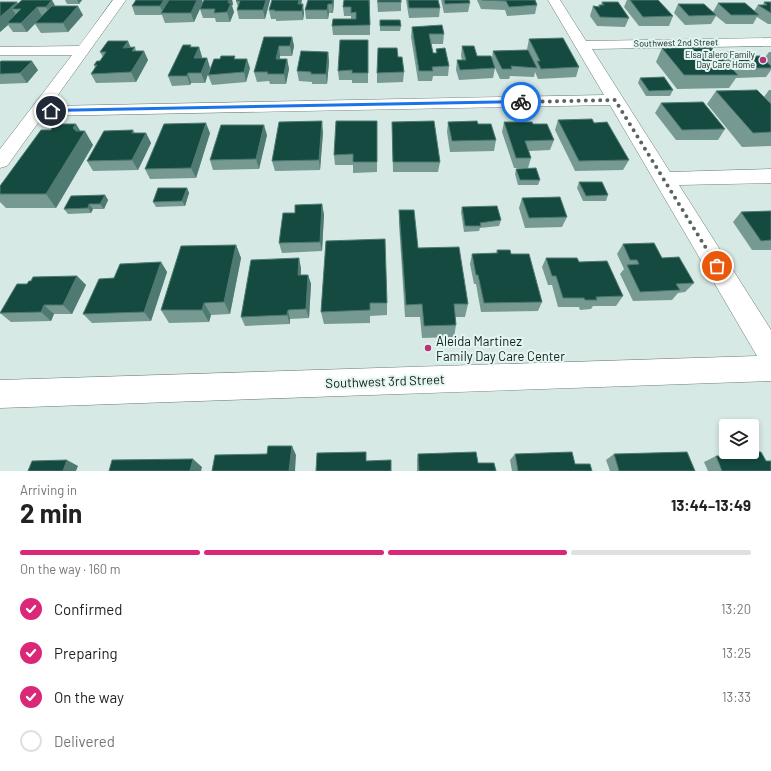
<!DOCTYPE html>
<html lang="en">
<head>
<meta charset="utf-8">
<style>
  :root { --surface:#fff; --page:#f6f6f6; --text:#222; --muted:#767676; --line:#e0e0e0; --accent:#db2777 }
  body { margin:0; font-family:Barlow,sans-serif; background:var(--page); color:var(--text); height:100vh; display:flex; flex-direction:column; font-size:15px; white-space:nowrap }
  * { box-sizing:border-box; margin:0 }
  p { font-size:13px; color:var(--muted) }
  .icon { flex:none; width:22px; height:22px; fill:none; stroke:currentColor; stroke-width:2; stroke-linecap:round; stroke-linejoin:round }
  .map { position:relative; height:471px; overflow:hidden }
  .panel { display:flex; flex-direction:column; background:var(--surface); flex:1 }
  .panel>* { flex:none }
  .buttons { position:absolute; left:719px; top:419px; display:grid; gap:8px }
  .buttons a { display:grid; place-items:center; width:40px; height:40px; border-radius:4px; background:var(--surface); box-shadow:0 2px 6px #0003; font-size:20px }
  .pin { position:absolute; display:grid; place-items:center; width:34px; height:34px; color:#fff; margin:-17px; border:2px solid #fff; border-radius:50%; box-shadow:0 1px 4px #0007 }
  .courier { position:absolute; display:grid; place-items:center; width:40px; height:40px; margin:-20px; border:3px solid #1a73e8; border-radius:50%; background:#fff; color:#222; box-shadow:0 1px 5px #0007 }
  .summary em { font-style:normal; font-weight:700 }
  .summary div { display:flex; flex-direction:column-reverse }
  .summary { display:flex; align-items:center; justify-content:space-between; height:68px; padding:0 20px }
  h1 { font-size:26px; font-weight:700; line-height:30px }
  .bar { display:grid; grid-template-columns:repeat(4,1fr); gap:6px 4px; align-content:center; height:48px; padding:0 20px }
  .bar i { height:5px; border-radius:3px; background:var(--line) }
  .bar .active { background:var(--accent) }
  .bar p { grid-column:span 4 }
  ol { padding:0 20px; list-style:none }
  li { display:flex; align-items:center; gap:12px; height:44px }
  li p { margin-inline-start:auto }
  li .icon { padding:4px; border-radius:50%; background:var(--accent); color:#fff; stroke-width:4 }
  li:last-child { color:var(--muted) }
  li i { width:22px; height:22px; border:2px solid var(--line); border-radius:50% }
  .map>svg:first-child { display:block }
</style>
</head>
<body>
<div class="map">
<svg width="771" height="471" viewBox="0 0 771 471">
  <rect width="100%" height="100%" fill="#d6e9e4"/>
  <g fill="none" stroke-linecap="round" stroke-linejoin="round">
    <defs>
      <polygon id="street" points="113,0 126,0 50,106 604,95 548,0 560,0 586,41 771,38 771,46 592,49 670,172 771,169 771,183 679,185 771,330 771,381 0,408 0,380 757,356 610,105 43,116 7,166 0,168 0,149 72,55 0,55 0,47 79,46"/>
    </defs>
    <!-- street casing -->
    <use href="#street" stroke="#6b7c77" stroke-width="1"/>
    <!-- street -->
    <use href="#street" fill="#fff" fill-rule="evenodd"/>
  </g>
  <!-- wall -->
  <g fill="#769a92">
    <polygon points="19,0 35,0 83,15 68,32 41,33 35,24 27,32 13,32 8,25 0,32 17,2 18,4 29,0"/>
    <polygon points="65,0 99,0 82,0 79,4 67,4"/>
    <polygon points="204,0 232,0 233,4 232,6 234,12 230,22 216,22 215,18 203,18 200,9"/>
    <polygon points="237,0 270,0 265,19 239,19 237,10 238,7 236,1"/>
    <polygon points="334,0 333,13 329,13 328,19 306,19 305,10"/>
    <polygon points="370,0 370,35 333,35 332,26 351,19 351,16 344,16 343,7"/>
    <polygon points="377,0 401,0 401,11 378,12"/>
    <polygon points="406,0 438,0 440,8 439,17 409,18"/>
    <polygon points="441,0 469,0 470,3 468,12 444,13"/>
    <polygon points="477,0 535,0 537,5 535,14 507,16 505,10 481,9"/>
    <polygon points="627,0 658,0 673,16 669,26 639,26 624,7"/>
    <polygon points="203,2 194,22 165,23 162,15 135,15 132,6"/>
    <polygon points="602,2 629,18 625,27 597,26 590,16 593,6 598,7 599,5 601,5"/>
    <polygon points="764,2 771,2 771,24 768,24 757,17 753,24 726,24 716,16 711,24 685,25 674,13 678,4 713,12 718,3 754,11 758,5 763,5"/>
    <polygon points="301,4 304,13 303,20 276,21 276,19 271,19 269,10"/>
    <polygon points="380,20 401,26 400,31 380,31"/>
    <polygon points="412,27 444,34 443,44 431,44 433,53 436,53 436,49 449,66 448,76 433,76 432,81 418,81 411,37"/>
    <polygon points="264,37 292,37 294,46 292,56 280,56 280,59 287,59 289,69 286,84 270,84 269,81 257,82 254,72"/>
    <polygon points="529,39 579,67 576,77 538,79 535,72 534,77 510,76 509,79 500,79 495,68 493,78 459,80 456,70 457,60 462,60 461,56 462,46 477,56 492,58 493,51 528,50 527,49"/>
    <polygon points="368,40 368,83 352,83 352,80 339,80 338,71"/>
    <polygon points="135,47 136,51 148,60 136,82 96,83 91,74 95,68 94,65 100,61 103,57 100,52"/>
    <polygon points="192,47 199,47 202,57 201,58 207,58 210,68 205,83 191,83 190,85 172,86 168,76"/>
    <polygon points="662,48 721,57 723,52 764,59 769,52 771,52 771,70 766,77 736,78 729,88 677,89 656,62"/>
    <polygon points="328,52 329,62 327,84 312,84 312,82 299,81 297,71"/>
    <polygon points="0,62 38,70 27,83 0,84"/>
    <polygon points="250,68 246,82 212,85 208,75"/>
    <polygon points="404,72 403,82 377,83 377,73"/>
    <polygon points="640,78 673,90 670,96 646,96 638,83"/>
    <polygon points="769,90 771,90 771,146 742,147 707,104 716,91 764,97"/>
    <polygon points="661,103 725,129 718,140 676,140 655,113"/>
    <polygon points="558,120 594,123 629,160 623,170 575,171 555,130"/>
    <polygon points="377,121 377,172 353,173 353,165 335,165 334,155"/>
    <polygon points="392,122 440,162 438,172 393,172"/>
    <polygon points="448,122 478,124 496,140 494,151 450,152 447,132"/>
    <polygon points="504,122 533,124 554,140 550,150 529,151 531,158 528,168 514,168 502,132"/>
    <polygon points="133,130 135,133 146,133 151,143 138,170 93,171 87,161"/>
    <polygon points="81,131 93,145 56,208 6,208 0,202 0,186"/>
    <polygon points="323,132 320,170 275,171 272,161"/>
    <polygon points="210,133 196,178 150,179 145,169"/>
    <polygon points="267,135 259,169 213,170 210,160"/>
    <polygon points="516,169 540,180 538,185 518,185 515,174"/>
    <polygon points="579,182 608,195 606,201 583,201 577,188"/>
    <polygon points="187,188 189,193 185,206 156,207 153,202"/>
    <polygon points="105,195 108,200 104,209 93,209 91,213 68,214 64,209"/>
    <polygon points="522,198 567,217 562,227 525,228 519,208"/>
    <polygon points="462,207 501,220 499,226 480,228 479,231 464,232 461,212"/>
    <polygon points="399,210 418,248 468,304 465,317 455,317 456,325 454,337 422,338 420,317 405,317 399,224"/>
    <polygon points="771,211 771,250 752,250 733,222 741,212"/>
    <polygon points="324,214 322,251 282,253 279,243"/>
    <polygon points="326,241 387,303 387,315 370,316 370,323 324,324 321,312"/>
    <polygon points="623,244 662,258 694,283 685,292 678,293 672,300 633,301 620,274 624,269 617,254"/>
    <polygon points="236,245 241,258 230,314 211,315 209,322 169,323 161,310"/>
    <polygon points="497,250 511,254 542,302 538,311 481,312 476,284 474,284 470,264 472,254 496,253"/>
    <polygon points="546,258 579,262 623,296 616,306 593,306 591,309 580,310 579,307 558,307 552,285 548,285 542,267"/>
    <polygon points="161,262 167,272 151,321 92,323 83,314 114,278"/>
    <polygon points="301,268 301,275 308,275 311,284 309,318 290,319 290,324 245,326 241,317"/>
    <polygon points="77,276 86,285 72,314 54,314 51,321 11,322 0,313 27,284"/>
    <polygon points="736,452 766,461 771,471 708,471 704,462 716,456 729,456"/>
    <polygon points="418,454 478,463 496,471 417,471 417,460"/>
    <polygon points="515,454 592,471 512,471 510,460"/>
    <polygon points="614,454 695,471 610,471 606,460"/>
  </g>
  <!-- shaded-wall -->
  <g fill="#4f7a72">
    <polygon points="52,0 57,9 51,16 46,7"/>
    <polygon points="77,0 82,0 79,4"/>
    <polygon points="164,0 172,0 163,13 160,6"/>
    <polygon points="197,0 202,0 203,2 194,22 191,13"/>
    <polygon points="229,0 232,0 233,4 232,6 234,12 230,22 227,12 228,3"/>
    <polygon points="266,0 270,0 265,19 263,10"/>
    <polygon points="299,0 302,0 300,11 298,4"/>
    <polygon points="333,0 334,0 333,13 332,4"/>
    <polygon points="17,2 21,9 12,9 17,16 7,23 8,25 0,32 0,17"/>
    <polygon points="303,4 304,13 303,20 302,11"/>
    <polygon points="328,4 329,13 328,19 327,10"/>
    <polygon points="78,6 83,15 68,32 63,23"/>
    <polygon points="37,7 42,16 27,32 21,23"/>
    <polygon points="292,37 294,46 292,56 290,46"/>
    <polygon points="128,41 132,50 123,48"/>
    <polygon points="279,46 280,56 278,69 276,59"/>
    <polygon points="199,47 202,57 197,68 194,58"/>
    <polygon points="144,51 148,60 136,82 131,72"/>
    <polygon points="328,52 329,62 327,84 326,74"/>
    <polygon points="207,58 210,68 205,83 201,73"/>
    <polygon points="247,59 250,68 246,82 244,72"/>
    <polygon points="287,59 289,69 286,84 284,74"/>
    <polygon points="32,61 38,70 27,83 20,73"/>
    <polygon points="188,73 191,83 190,85 187,76"/>
    <polygon points="322,121 323,132 320,170 319,160"/>
    <polygon points="206,123 210,133 196,178 191,168"/>
    <polygon points="76,124 83,135 85,131 93,145 56,208 46,194 73,128"/>
    <polygon points="264,125 267,135 259,169 256,159"/>
    <polygon points="146,133 151,143 138,170 132,160"/>
    <polygon points="187,188 189,193 185,206 182,201"/>
    <polygon points="105,195 108,200 104,209 100,204"/>
    <polygon points="89,204 93,209 91,213 88,208"/>
    <polygon points="322,204 324,214 322,251 320,242"/>
    <polygon points="236,245 241,258 230,314 224,302"/>
    <polygon points="299,258 301,268 300,284 298,275"/>
    <polygon points="161,262 167,272 151,321 144,312"/>
    <polygon points="308,275 311,284 309,318 306,309"/>
    <polygon points="77,276 86,285 72,314 63,305"/>
    <polygon points="204,303 211,315 209,322 202,310"/>
    <polygon points="44,305 54,314 51,321 41,312"/>
    <polygon points="288,310 290,319 290,324 287,315"/>
    <polygon points="292,446 296,455 295,471 289,471"/>
    <polygon points="193,459 202,467 201,471 190,471"/>
    <polygon points="67,460 78,466 76,471 63,471"/>
  </g>
  <!-- building -->
  <g fill="#154a41" stroke="#4f7a72">
    <polygon points="22,0 52,0 46,7 37,7 21,23 7,23 21,9 12,9"/>
    <polygon points="136,0 164,0 160,6 132,6"/>
    <polygon points="169,0 197,0 191,13 161,13"/>
    <polygon points="204,0 229,0 228,3 231,3 227,12 214,13 215,9 200,9"/>
    <polygon points="237,0 266,0 263,10 237,10 240,1 236,1"/>
    <polygon points="272,0 299,0 298,4 303,4 302,11 274,11 275,10 269,10"/>
    <polygon points="308,0 333,0 332,4 328,4 327,10 305,10"/>
    <polygon points="344,0 369,0 370,25 332,26 333,19 356,19 356,12 351,13 351,7 343,7"/>
    <rect x="378" y="0" width="23" height="2"/>
    <polygon points="408,0 438,0 440,8 409,8"/>
    <polygon points="444,0 469,0 470,3 445,4"/>
    <polygon points="482,0 535,0 537,5 509,7 506,1"/>
    <polygon points="630,0 658,0 673,16 643,17"/>
    <polygon points="0,2 17,2 0,17"/>
    <polygon points="602,2 618,2 629,18 600,17 593,6 600,7 599,5 604,5"/>
    <polygon points="764,2 771,2 771,13 758,5 767,5"/>
    <polygon points="718,3 745,3 759,15 731,15"/>
    <polygon points="678,4 704,4 716,15 689,16"/>
    <polygon points="52,6 78,6 63,23 35,23"/>
    <polygon points="380,20 400,20 401,26 380,26"/>
    <polygon points="442,25 444,34 429,34 433,53 437,53 436,49 445,48 449,66 432,67 433,71 419,71 412,27"/>
    <polygon points="264,37 292,37 290,46 279,46 276,59 287,59 284,74 267,74 268,72 254,72"/>
    <polygon points="563,38 579,67 541,69 537,61 540,61 529,39"/>
    <polygon points="340,40 368,40 368,73 352,73 352,70 338,71"/>
    <polygon points="108,41 128,41 123,48 135,47 132,51 144,51 131,72 91,74 97,65 94,65 97,61 100,61 106,52 100,52"/>
    <polygon points="183,45 191,45 190,47 199,47 194,58 207,58 201,73 188,73 187,76 168,76"/>
    <polygon points="462,46 474,46 477,56 491,56 495,68 460,70 457,60 466,60"/>
    <polygon points="378,48 397,48 398,57 402,57 404,72 377,73"/>
    <polygon points="662,48 712,48 738,75 684,75"/>
    <polygon points="528,50 537,68 511,66 512,69 502,69 493,51"/>
    <polygon points="301,51 328,52 326,74 311,74 311,72 297,71"/>
    <polygon points="723,52 733,52 735,54 746,54 749,56 760,56 771,66 771,68 739,68"/>
    <polygon points="221,56 235,56 234,59 247,59 244,72 208,75 214,59 220,59"/>
    <polygon points="1,61 32,61 20,73 0,74 0,62"/>
    <polygon points="664,77 673,90 649,91 640,78"/>
    <polygon points="757,90 771,104 771,132 753,133 716,91"/>
    <polygon points="703,102 725,129 682,130 661,103"/>
    <polygon points="592,119 594,123 607,122 629,160 579,161 558,120"/>
    <polygon points="322,121 319,160 272,161 279,122"/>
    <polygon points="336,121 377,121 377,162 353,162 353,154 334,155"/>
    <polygon points="434,121 440,162 393,162 392,122"/>
    <polygon points="477,121 478,124 491,124 496,140 452,141 448,122"/>
    <polygon points="504,122 532,122 533,124 547,124 554,140 525,141 531,158 516,158"/>
    <polygon points="206,123 191,168 145,169 164,124"/>
    <polygon points="54,124 76,124 73,128 76,131 85,131 46,194 0,194 0,186 41,130 51,130"/>
    <polygon points="221,125 264,125 256,159 210,160"/>
    <polygon points="133,130 132,133 146,133 132,160 87,161 104,131"/>
    <polygon points="536,168 540,180 520,180 516,169"/>
    <polygon points="579,182 602,182 608,195 586,196"/>
    <polygon points="158,188 187,188 182,201 153,202"/>
    <polygon points="105,195 100,204 89,204 88,208 64,209 71,196"/>
    <polygon points="560,197 567,217 529,218 522,198"/>
    <polygon points="322,204 320,242 279,243 283,213 295,213 295,205"/>
    <polygon points="497,206 501,220 480,223 481,226 465,226 462,207"/>
    <polygon points="399,210 414,210 418,248 459,247 468,304 454,304 456,325 424,326 422,304 406,305"/>
    <polygon points="771,211 771,240 761,241 741,212"/>
    <polygon points="385,239 387,303 370,303 370,310 321,312 326,241"/>
    <polygon points="654,243 662,258 679,257 694,283 676,284 680,290 640,292 627,265 639,264 637,260 630,260 623,244"/>
    <polygon points="236,245 224,302 204,303 202,310 161,310 181,246"/>
    <polygon points="497,250 510,250 511,254 529,254 542,302 484,303 478,275 476,275 472,254 498,253"/>
    <polygon points="299,258 298,275 308,275 306,309 288,310 287,315 241,317 251,260"/>
    <polygon points="546,258 577,258 579,262 607,261 623,296 596,297 597,300 585,300 584,298 563,298 556,276 552,276"/>
    <polygon points="161,262 144,312 83,314 99,279 114,278 120,264"/>
    <polygon points="77,276 63,305 44,305 41,312 0,313 17,284 27,284 29,281 31,281 33,277"/>
    <polygon points="268,446 292,446 289,471 212,471 215,455 267,454"/>
    <polygon points="366,452 366,461 391,460 391,471 316,471 317,453"/>
    <polygon points="476,452 478,463 494,463 496,471 419,471 418,454"/>
    <polygon points="572,452 575,464 590,464 592,471 518,471 515,454"/>
    <polygon points="687,452 695,471 619,471 614,454"/>
    <polygon points="736,452 761,452 766,461 771,461 771,471 722,471 716,456 738,456"/>
    <polygon points="193,459 190,471 109,471 112,460"/>
    <polygon points="67,460 63,471 28,471 32,461"/>
  </g>
  <!-- route -->
  <polygon fill="#1a73e8" points="521,100 522,103 51,112 48,111 51,109"/>
  <g fill="none" stroke-linecap="round" stroke-linejoin="round">
    <!-- done -->
    <polyline stroke="#596461" stroke-width="4" stroke-dasharray="0 7.2" points="521,102 615,100 717,266"/>
  </g>
  <!-- markers -->
  <g fill="#b73277" stroke="#e3f6f1" stroke-width="1.5">
    <circle cx="763" cy="60" r="4"/>
    <circle cx="428" cy="348" r="4"/>
  </g>
  <g text-anchor="middle" stroke-width="4" stroke-linejoin="round" paint-order="stroke">
    <!-- far-street labels -->
    <g font-size="9" fill="#151c1a" stroke="#e3f6f1">
      <text transform="translate(676 43) rotate(-1)" y="3">Southwest 2nd Street</text>
    </g>
    <!-- far-poi labels -->
    <g font-size="9" fill="#151c1a" stroke="#e3f6f1" text-anchor="end">
      <text x="755" y="58">Elsa Talero Family<tspan x="755" dy="10">Day Care Home</tspan></text>
    </g>
    <!-- near-poi labels -->
    <g font-size="13" fill="#151c1a" stroke="#e3f6f1" text-anchor="start">
      <text x="436" y="346">Aleida Martinez<tspan x="436" dy="15">Family Day Care Center</tspan></text>
    </g>
    <!-- near-street labels -->
    <g font-size="13" fill="#151c1a" stroke="#e3f6f1">
      <text transform="translate(385 381) rotate(-2)" y="5">Southwest 3rd Street</text>
    </g>
  </g>
</svg>
<div class="buttons">
<a><svg class="icon" aria-label="layers" viewBox="0 0 24 24"><path d="M12 4l9 5-9 5-9-5zM3 14l9 5 9-5"/></svg></a>
</div>
<div class="pin" style="left:717px;top:266px;background:#ea580c"><svg class="icon" aria-label="bag" viewBox="0 0 24 24"><path d="M5 8h14l-1 12H6zM9 8a3 3 0 0 1 6 0"/></svg></div>
<div class="pin" style="left:51px;top:111px;background:#1f2937"><svg class="icon" aria-label="home" viewBox="0 0 24 24"><path d="M3 11l9-7 9 7M6 9v11h12V9"/></svg></div>
<div class="courier" style="left:521px;top:102px"><svg class="icon" aria-label="bike" viewBox="0 0 24 24"><circle cx="6" cy="16" r="4"/><circle cx="18" cy="16" r="4"/><path d="M6 16l4-8h5l3 8M10 8l3 8H6M13 5h3"/></svg></div>
</div>
<section class="panel">
<div class="summary"><div><h1>2 min</h1><p>Arriving in</p></div><em>13:44–13:49</em></div>
<div class="bar"><i class="active"></i><i class="active"></i><i class="active"></i><i></i><p>On the way · 160 m</p></div>
<ol>
<li><svg class="icon" aria-label="check" viewBox="0 0 24 24"><path d="M5 12l5 5 9-10"/></svg>Confirmed<p>13:20</p></li>
<li><svg class="icon" aria-label="check" viewBox="0 0 24 24"><path d="M5 12l5 5 9-10"/></svg>Preparing<p>13:25</p></li>
<li><svg class="icon" aria-label="check" viewBox="0 0 24 24"><path d="M5 12l5 5 9-10"/></svg>On the way<p>13:33</p></li>
<li><i></i>Delivered</li>
</ol>
</section>
</body>
</html>
